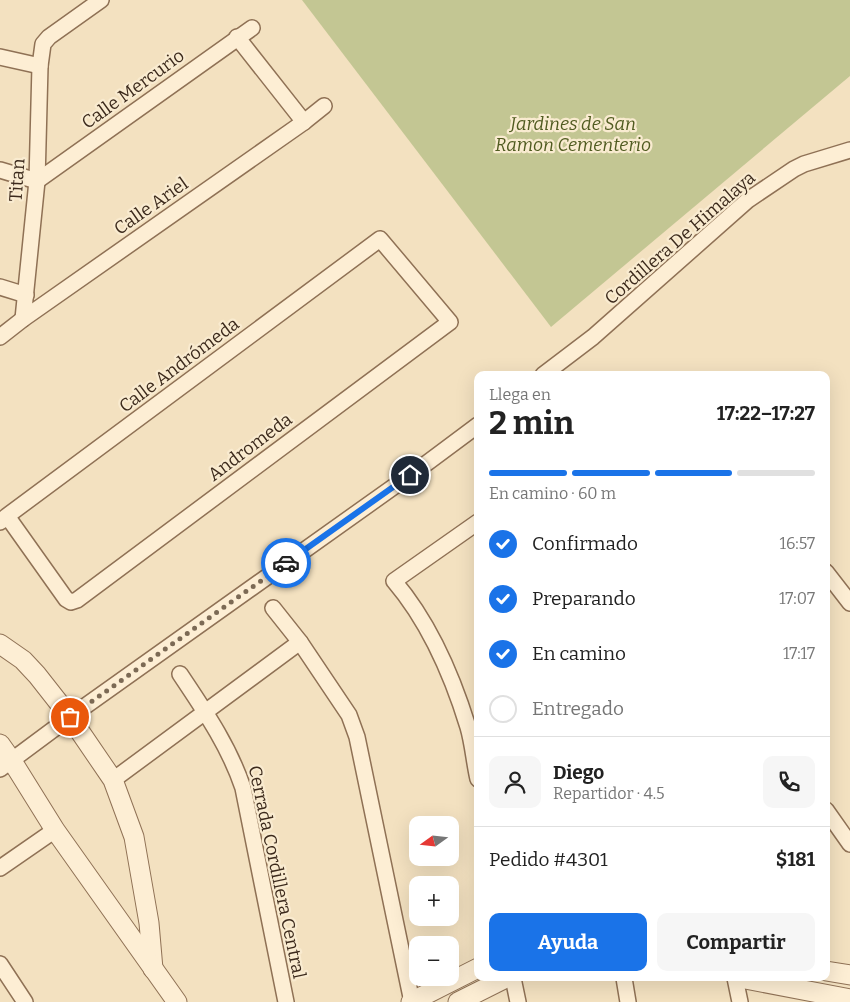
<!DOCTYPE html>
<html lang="es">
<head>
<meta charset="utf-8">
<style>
  :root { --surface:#fff; --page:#f6f6f6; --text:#222; --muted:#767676; --line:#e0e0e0; --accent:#1a73e8 }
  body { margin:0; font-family:Bitter,serif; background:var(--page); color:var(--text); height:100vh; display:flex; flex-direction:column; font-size:19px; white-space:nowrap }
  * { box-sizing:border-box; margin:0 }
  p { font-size:16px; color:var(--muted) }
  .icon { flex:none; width:28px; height:28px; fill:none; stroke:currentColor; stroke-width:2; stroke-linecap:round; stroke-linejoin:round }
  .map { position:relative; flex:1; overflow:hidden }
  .panel { position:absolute; left:474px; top:371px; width:356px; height:610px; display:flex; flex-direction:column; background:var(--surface); border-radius:10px; box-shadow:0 5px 20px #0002 }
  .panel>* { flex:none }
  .needle { width:32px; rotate:255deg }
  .tools { position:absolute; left:409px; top:816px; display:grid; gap:10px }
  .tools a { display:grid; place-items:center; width:50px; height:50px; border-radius:10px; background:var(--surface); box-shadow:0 5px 20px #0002; font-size:25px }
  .pin { position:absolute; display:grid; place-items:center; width:42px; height:42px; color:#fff; margin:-21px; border:2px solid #fff; border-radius:50%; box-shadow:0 1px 5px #0007 }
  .courier { position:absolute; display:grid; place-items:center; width:50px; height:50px; margin:-25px; border:4px solid #1a73e8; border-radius:50%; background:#fff; color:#222; box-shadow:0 1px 6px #0007 }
  .headline em { font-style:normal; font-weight:700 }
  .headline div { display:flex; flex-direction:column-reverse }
  .headline { display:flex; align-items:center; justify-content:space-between; height:85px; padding:0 15px }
  h1 { font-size:32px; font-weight:700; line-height:38px }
  .bar { display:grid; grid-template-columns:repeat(4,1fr); gap:8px 5px; align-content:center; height:60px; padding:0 15px }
  .bar i { height:6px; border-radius:4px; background:var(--line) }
  .bar .current { background:var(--accent) }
  .bar p { grid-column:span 4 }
  .line { display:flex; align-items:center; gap:12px; padding:0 15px; border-top:1px solid var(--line) }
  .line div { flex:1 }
  .round { display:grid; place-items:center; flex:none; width:52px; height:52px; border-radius:10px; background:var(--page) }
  ol { padding:0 15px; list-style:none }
  li { display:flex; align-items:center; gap:15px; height:55px }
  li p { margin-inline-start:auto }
  li .icon { padding:5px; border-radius:50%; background:var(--accent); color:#fff; stroke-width:4 }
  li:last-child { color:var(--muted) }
  li i { width:28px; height:28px; border:2px solid var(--line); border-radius:50% }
  .action { display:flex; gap:10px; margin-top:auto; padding:10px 15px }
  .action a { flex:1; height:58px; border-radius:10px; background:var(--accent); color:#fff; font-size:20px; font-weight:700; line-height:58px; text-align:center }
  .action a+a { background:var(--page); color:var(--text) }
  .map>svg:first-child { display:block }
</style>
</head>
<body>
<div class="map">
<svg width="850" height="1002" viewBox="0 0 850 1002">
  <rect width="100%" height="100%" fill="#f3e1c0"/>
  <!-- cemetery -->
  <polygon fill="#c3c693" points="302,0 850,0 850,76 551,327"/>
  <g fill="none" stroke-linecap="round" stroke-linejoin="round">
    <defs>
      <g id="minor">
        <polyline points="237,37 304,122"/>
        <polyline points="0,57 40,66"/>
        <polyline points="0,170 37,181 252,28"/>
        <polyline points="0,287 26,295"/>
        <polyline points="23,319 37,181 40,66 43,44 49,37 101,0"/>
        <polyline points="0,337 23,319 304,122 324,106"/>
        <polyline points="543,375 593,337 748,200 794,169 804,164 850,150"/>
        <polyline points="0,522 7,516 380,239 450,322 77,600 71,602 66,599 7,516"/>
        <path d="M478,522L394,581C429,622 452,675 468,727C473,744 474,762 478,779"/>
        <polyline points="826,572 850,603"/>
        <polyline points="273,608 300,642 349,715 357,737 412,1002"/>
        <path d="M180,674C204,710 229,746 243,788L286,1002"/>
        <polyline points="0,769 70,717 427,463 478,425"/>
        <polyline points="113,780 300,642"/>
        <polyline points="826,810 850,844"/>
        <polyline points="0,868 55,830"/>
        <polyline points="0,964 25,1002"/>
        <polyline points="513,978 518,1002"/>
        <polyline points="624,978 628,1002"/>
        <polyline points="735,978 740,1002"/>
      </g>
      <g id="tertiary">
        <polyline points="0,644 23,660 37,675 70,717 113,780 134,837 149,923 153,969"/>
        <polyline points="0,744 12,761 55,830 177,1002"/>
        <polyline points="826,971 850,975"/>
        <polyline points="740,978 850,999"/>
        <polyline points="411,1002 478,968"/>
        <polyline points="458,1002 506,978"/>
      </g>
    </defs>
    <!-- minor casing -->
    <use href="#minor" stroke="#8f7155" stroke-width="18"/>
    <!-- tertiary casing -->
    <use href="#tertiary" stroke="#8f7155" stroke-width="21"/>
    <!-- minor -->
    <use href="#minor" stroke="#fdeed4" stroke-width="15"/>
    <!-- tertiary -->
    <use href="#tertiary" stroke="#fdeed4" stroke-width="19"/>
  </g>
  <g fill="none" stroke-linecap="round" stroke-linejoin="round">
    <!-- done -->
    <polyline stroke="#7c6a55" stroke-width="5" stroke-dasharray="0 9" points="70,717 286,563"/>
    <!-- route -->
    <polyline stroke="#1a73e8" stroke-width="6" points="286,563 410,475"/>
  </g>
  <g text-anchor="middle" stroke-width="4.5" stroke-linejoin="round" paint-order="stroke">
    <!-- street labels -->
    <g font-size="18" fill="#3c2a1c" stroke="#f9ebd0">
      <text transform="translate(133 89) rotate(-36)" y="6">Calle Mercurio</text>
      <text transform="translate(17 180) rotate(-86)" y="6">Titan</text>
      <text transform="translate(151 206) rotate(-35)" y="6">Calle Ariel</text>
      <text transform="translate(680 238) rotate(-41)" y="6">Cordillera De Himalaya</text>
      <text transform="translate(179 365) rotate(-37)" y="6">Calle Andrómeda</text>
      <text transform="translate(250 447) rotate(-37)" y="6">Andromeda</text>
      <text transform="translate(277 872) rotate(78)" y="6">Cerrada Cordillera Central</text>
    </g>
    <!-- park labels -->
    <g font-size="18" font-style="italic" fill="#505b20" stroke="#f9ebd0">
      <text x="573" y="130">Jardines de San<tspan x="573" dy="21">Ramon Cementerio</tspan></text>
    </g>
  </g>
</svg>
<div class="tools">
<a><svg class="needle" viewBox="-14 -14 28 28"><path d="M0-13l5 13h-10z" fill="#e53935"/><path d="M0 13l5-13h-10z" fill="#767676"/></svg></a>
<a>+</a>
<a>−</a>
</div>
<div class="pin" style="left:70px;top:717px;background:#ea580c"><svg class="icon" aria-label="bag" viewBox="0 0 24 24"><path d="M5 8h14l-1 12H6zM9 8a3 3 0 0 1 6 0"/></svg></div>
<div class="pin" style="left:410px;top:475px;background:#1f2937"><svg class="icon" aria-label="home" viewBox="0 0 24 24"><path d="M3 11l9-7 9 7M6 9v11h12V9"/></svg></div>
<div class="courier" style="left:286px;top:563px"><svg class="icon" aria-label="car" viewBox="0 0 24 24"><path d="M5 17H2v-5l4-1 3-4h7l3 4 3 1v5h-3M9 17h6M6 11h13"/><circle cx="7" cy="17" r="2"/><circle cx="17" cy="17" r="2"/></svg></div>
<section class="panel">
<div class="headline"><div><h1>2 min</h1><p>Llega en</p></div><em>17:22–17:27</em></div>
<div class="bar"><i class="current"></i><i class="current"></i><i class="current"></i><i></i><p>En camino · 60 m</p></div>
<ol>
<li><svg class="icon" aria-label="check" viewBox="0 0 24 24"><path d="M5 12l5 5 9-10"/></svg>Confirmado<p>16:57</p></li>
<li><svg class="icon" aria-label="check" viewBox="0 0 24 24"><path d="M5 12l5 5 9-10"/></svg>Preparando<p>17:07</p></li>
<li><svg class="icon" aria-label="check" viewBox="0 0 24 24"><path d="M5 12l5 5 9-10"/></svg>En camino<p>17:17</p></li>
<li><i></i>Entregado</li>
</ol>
<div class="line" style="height:90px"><a class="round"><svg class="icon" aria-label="person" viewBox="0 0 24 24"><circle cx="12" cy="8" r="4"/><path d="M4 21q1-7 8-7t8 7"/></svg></a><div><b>Diego</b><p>Repartidor · 4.5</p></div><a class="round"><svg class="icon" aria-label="phone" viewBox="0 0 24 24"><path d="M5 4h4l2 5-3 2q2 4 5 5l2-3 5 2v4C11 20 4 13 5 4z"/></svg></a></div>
<div class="line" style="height:65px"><div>Pedido #4301</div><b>$181</b></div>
<div class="action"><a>Ayuda</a><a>Compartir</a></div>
</section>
</div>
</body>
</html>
